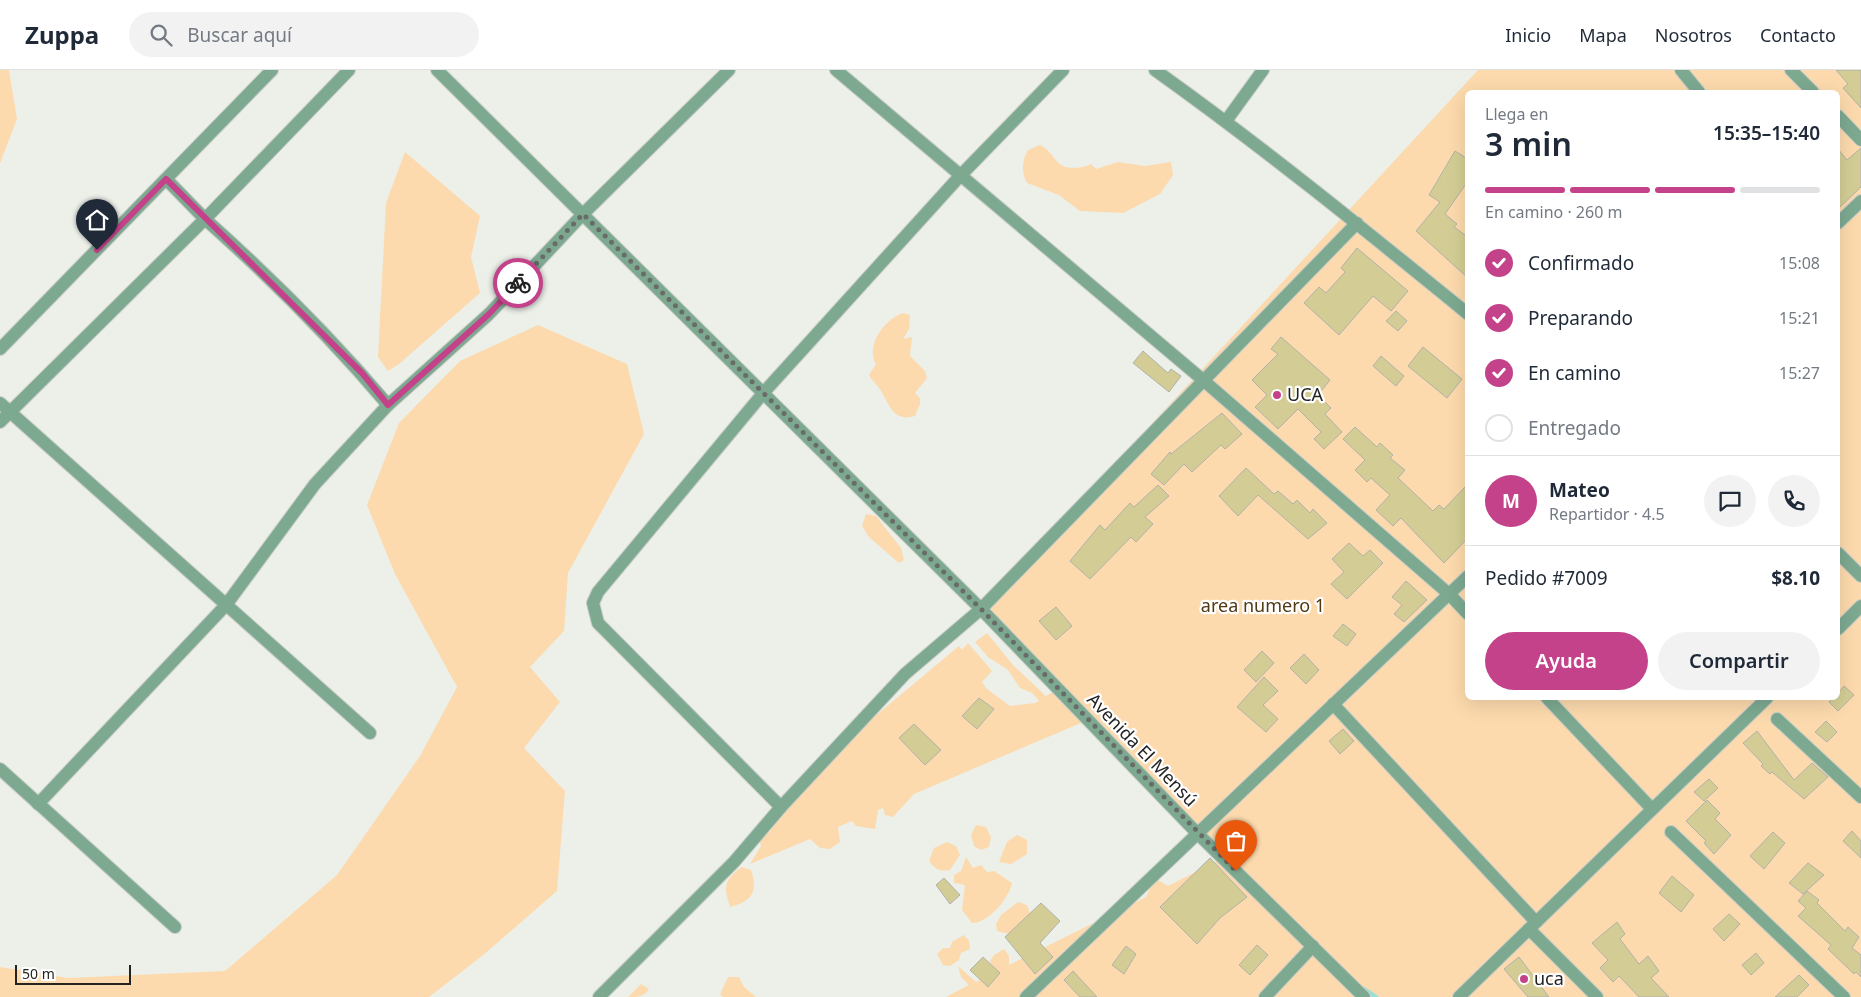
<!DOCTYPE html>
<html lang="es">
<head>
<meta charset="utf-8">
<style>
  :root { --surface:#fff; --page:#f2f2f3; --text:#1f2937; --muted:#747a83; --line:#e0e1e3; --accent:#c3428a }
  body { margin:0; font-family:"Noto Sans",sans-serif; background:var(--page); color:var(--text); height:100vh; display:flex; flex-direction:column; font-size:19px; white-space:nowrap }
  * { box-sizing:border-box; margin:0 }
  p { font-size:16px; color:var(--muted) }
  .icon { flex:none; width:28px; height:28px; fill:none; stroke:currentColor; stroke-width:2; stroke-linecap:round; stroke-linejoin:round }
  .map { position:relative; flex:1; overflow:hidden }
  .side { position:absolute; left:1465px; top:20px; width:375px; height:610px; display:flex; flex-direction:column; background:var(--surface); border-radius:8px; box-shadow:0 5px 20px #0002 }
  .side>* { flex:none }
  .scale { position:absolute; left:15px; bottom:12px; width:116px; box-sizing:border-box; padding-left:5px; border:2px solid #232422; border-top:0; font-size:14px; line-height:18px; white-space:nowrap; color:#232422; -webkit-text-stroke:4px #fff; paint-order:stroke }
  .pin { position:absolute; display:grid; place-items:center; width:42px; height:42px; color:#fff; margin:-51px -21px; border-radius:50% 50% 50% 0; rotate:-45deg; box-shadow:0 0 5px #0007 }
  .pin .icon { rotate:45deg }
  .courier { position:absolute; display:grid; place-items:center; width:50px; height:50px; margin:-25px; border:4px solid #c3428a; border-radius:50%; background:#fff; color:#222; box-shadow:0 1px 6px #0007 }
  .summary em { font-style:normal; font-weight:600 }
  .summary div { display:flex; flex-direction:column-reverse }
  .summary { display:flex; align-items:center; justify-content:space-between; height:85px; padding:0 20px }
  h1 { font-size:32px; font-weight:600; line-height:38px }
  .bar { display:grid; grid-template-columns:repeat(4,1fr); gap:8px 5px; align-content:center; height:60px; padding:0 20px }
  .bar i { height:6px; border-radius:4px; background:var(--line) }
  .bar .selected { background:var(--accent) }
  .bar p { grid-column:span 4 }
  .line { display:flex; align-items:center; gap:12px; padding:0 20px; border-top:1px solid var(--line) }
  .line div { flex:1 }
  .round { display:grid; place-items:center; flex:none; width:52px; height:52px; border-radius:26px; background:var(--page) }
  ol { padding:0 20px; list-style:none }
  li { display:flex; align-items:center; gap:15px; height:55px }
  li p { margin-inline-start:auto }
  li .icon { padding:5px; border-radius:50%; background:var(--accent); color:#fff; stroke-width:4 }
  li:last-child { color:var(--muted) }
  li i { width:28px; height:28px; border:2px solid var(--line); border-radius:50% }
  .button { display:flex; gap:10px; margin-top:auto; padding:10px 20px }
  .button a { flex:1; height:58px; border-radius:30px; background:var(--accent); color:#fff; font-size:20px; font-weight:600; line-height:58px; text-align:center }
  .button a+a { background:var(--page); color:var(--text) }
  header { display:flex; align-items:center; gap:30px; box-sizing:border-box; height:70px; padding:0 25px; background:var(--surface); border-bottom:1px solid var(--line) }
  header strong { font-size:24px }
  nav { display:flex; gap:28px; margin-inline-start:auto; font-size:18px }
  .search { width:350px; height:45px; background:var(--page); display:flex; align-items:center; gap:12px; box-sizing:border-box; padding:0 18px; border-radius:28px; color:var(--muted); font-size:19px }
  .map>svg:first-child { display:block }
</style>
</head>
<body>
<header>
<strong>Zuppa</strong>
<div class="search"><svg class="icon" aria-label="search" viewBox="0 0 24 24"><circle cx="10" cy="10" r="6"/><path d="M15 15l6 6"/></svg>Buscar aquí</div>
<nav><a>Inicio</a><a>Mapa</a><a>Nosotros</a><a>Contacto</a></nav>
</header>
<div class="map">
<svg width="1861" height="927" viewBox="0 0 1861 927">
  <rect width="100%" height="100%" fill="#ecf0e9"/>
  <!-- green -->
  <g fill="#fcdaad" fill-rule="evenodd">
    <polygon points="0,0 9,0 17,49 0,93"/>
    <path d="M1478,0H1861V927H946L969,915L961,907L958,896L976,912L995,903L990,891L994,885L1004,879L1009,886V895L1146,827L1152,814L1158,810L1168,816L1223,788L1088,650L914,724L893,747L885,745L883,738L878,740L875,759L856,756L852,751L838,757L840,772L830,779L820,778L810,769L750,794L761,776L759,769L763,763H769L794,719L861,658L959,576L962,580L968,573L992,601L982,612L987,619L1010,636L1035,633L1039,631L1032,623L1020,618L1008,600L988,587L975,572L987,563L1013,595L1046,626L1058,619L981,539ZM1468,22H1838V628H1468Z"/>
    <path d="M1040,75C1057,84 1053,98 1075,98C1082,97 1086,97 1091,94L1096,99L1118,92L1145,96L1171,92L1173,105L1160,124L1123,143L1080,141L1059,125L1027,113C1021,102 1022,90 1028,80Z"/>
    <polygon points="405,82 480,146 471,187 480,223 399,294 388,301 378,287 386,133"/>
    <path d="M903,243L910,245L909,259L903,269L912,267L910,286L925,301L927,308L915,323L920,328V334L915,346C892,353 889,332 879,318C876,313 872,311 869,305L876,294C865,275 885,249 903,243Z"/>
    <polygon points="538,255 627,294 644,364 568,503 564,561 530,597 560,632 524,678 565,721 557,821 482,886 429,927 0,927 0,897 68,908 225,901 337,805 420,686 457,617 395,504 367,435 399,353 460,291"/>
    <polygon points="866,444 876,446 901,478 904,490 899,493 869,467 862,456"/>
    <polygon points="976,755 986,757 991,767 989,777 981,780 974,776 971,765"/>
    <polygon points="1017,765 1027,770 1027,784 1011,794 999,792 1007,772"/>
    <path d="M947,772L956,776L960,785L950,800C940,802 935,799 929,791L934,778Z"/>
    <path d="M966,787L973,798L981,795L987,802L994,801L1012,813C1009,828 989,853 972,853L962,840L965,815L954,813V805L961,801Z"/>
    <path d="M742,797L751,800C758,821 753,831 730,837C723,816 724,810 742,797Z"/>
    <polygon points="1018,832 1027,835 1032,848 1013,865 997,861 996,854 1001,845"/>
    <polygon points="964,865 969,871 970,879 961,883 959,890 950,896 943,895 937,884 943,878 950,878 952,872"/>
    <polygon points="728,907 739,907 744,917 756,927 723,927 720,924"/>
    <path d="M641,914L649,919C644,927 638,927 628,927Z"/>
  </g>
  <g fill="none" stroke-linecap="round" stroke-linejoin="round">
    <!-- stream -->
    <polyline stroke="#96e0d8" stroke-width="4.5" points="1364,919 1376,927"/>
  </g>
  <!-- building -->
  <g fill="#d3cd95" stroke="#b2b1aa">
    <polygon points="1836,0 1861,0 1861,38 1843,18 1848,14"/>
    <polygon points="1861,78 1861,117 1838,139 1838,79 1847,90"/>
    <polygon points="1455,81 1468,89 1468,111 1445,144 1457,154 1454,157 1468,167 1468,208 1416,161 1440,132 1429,125"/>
    <polygon points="1357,178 1408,221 1391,241 1373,226 1339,265 1304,233 1319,217 1326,223 1345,202 1341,198"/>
    <polygon points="1396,241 1407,251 1398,261 1386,251"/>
    <polygon points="1281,267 1330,310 1318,325 1331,338 1325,344 1342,362 1324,379 1314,369 1321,362 1298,339 1278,359 1255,337 1267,325 1252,310 1278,284 1271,279"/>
    <polygon points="1423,277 1462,309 1447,328 1408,296"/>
    <polygon points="1143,281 1168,303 1171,299 1181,306 1169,322 1133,293"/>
    <polygon points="1381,286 1404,306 1396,316 1373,296"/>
    <polygon points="1222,343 1242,364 1225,379 1221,375 1192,402 1184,394 1164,415 1151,404 1170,382 1171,384"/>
    <polygon points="1355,357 1377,377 1380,373 1393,385 1390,388 1405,400 1398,408 1433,441 1439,435 1444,439 1468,414 1468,468 1444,493 1401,448 1393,456 1376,440 1390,425 1371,408 1367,412 1355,400 1365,390 1343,369"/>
    <polygon points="1246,398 1274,424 1278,421 1293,434 1297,430 1310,443 1313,439 1327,453 1308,469 1258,425 1238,446 1219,426"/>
    <polygon points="1158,415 1169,426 1145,447 1153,454 1136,472 1131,467 1090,509 1070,491 1100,455 1105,460 1130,433 1134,437"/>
    <polygon points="1349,473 1363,486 1370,480 1383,493 1347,529 1331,514 1344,502 1332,489"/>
    <polygon points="1406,511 1427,530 1404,552 1394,544 1402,535 1392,527"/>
    <polygon points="1056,537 1072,556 1056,570 1039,551"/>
    <polygon points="1343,554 1356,564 1347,576 1333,566"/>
    <polygon points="1262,581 1274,593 1256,612 1244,600"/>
    <polygon points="1304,584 1319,600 1306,614 1290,598"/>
    <polygon points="1264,607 1278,621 1263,635 1278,649 1266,662 1237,637"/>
    <polygon points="1844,616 1854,625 1838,641 1829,632 1833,628 1838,628 1838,623"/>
    <polygon points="979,628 994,639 977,659 962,646"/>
    <polygon points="1826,651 1837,662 1827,672 1815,662"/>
    <polygon points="914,654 941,680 925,695 899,668"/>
    <polygon points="1343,659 1354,671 1340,684 1329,671"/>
    <polygon points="1757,661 1794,710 1812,693 1828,707 1804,729 1772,702 1770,704 1761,696 1763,694 1743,673"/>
    <polygon points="1709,709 1718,718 1704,731 1694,722"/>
    <polygon points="1707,730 1720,743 1715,749 1731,765 1714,784 1704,773 1706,771 1686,751"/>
    <polygon points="1852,761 1861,771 1861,788 1843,771"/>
    <polygon points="1773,762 1785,773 1764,799 1750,786"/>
    <polygon points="1210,788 1247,827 1220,848 1197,874 1160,837"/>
    <polygon points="1808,793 1824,805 1803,824 1789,813"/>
    <polygon points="1672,806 1694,825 1681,842 1659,823"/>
    <polygon points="944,808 960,825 950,834 936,815"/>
    <polygon points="1807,821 1819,830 1817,833 1845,861 1848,857 1859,867 1852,878 1861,885 1861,907 1856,902 1854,904 1828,879 1831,875 1798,846 1806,838 1798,831"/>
    <polygon points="1041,833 1060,851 1040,873 1053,887 1035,904 1005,867"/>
    <polygon points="1729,844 1740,854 1724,871 1713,859"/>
    <polygon points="1617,852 1625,864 1620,869 1639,894 1648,886 1659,901 1651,908 1669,927 1639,927 1619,906 1613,912 1600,898 1608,890 1592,873"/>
    <polygon points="1257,875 1268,885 1250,905 1239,895"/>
    <polygon points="1126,876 1136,884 1124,904 1112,895"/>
    <polygon points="1756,883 1764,893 1751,905 1742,895"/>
    <polygon points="983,887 1000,903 988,917 970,900"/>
    <polygon points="1519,887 1549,927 1528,927 1504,899"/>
    <polygon points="1073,901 1097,927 1080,927 1064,910"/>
    <polygon points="1799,905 1809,915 1797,927 1775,927"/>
  </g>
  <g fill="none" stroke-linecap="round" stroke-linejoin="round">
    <defs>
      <g id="minor">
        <polyline points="437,0 981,539 1197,763 1364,927"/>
        <polyline points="836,0 1203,310 1449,524 1468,544"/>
        <path d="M1155,0C1263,77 1365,160 1468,244"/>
        <polyline points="1681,0 1699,22"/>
        <polyline points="1791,0 1813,22"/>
        <polyline points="1838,46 1861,70"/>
        <polyline points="1226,51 1263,0"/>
        <polyline points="166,109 205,149 349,0"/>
        <polyline points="1838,153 1861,131"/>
        <polyline points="0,279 272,0"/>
        <polyline points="0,333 370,663"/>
        <polyline points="388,335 489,244 583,144 729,0"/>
        <path d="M0,352L205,149C269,206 333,270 388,335L315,414L226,535L38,734"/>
        <polyline points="1838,483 1861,506"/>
        <polyline points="1838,559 1861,536"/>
        <polyline points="1547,628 1652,739"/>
        <polyline points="1333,634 1536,852"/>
        <polyline points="1777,649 1861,727"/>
        <polyline points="0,699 175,857"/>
        <polyline points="781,737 598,553 593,533 598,522 765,321 960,106 1063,0"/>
        <polyline points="1671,762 1844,927"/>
        <polyline points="1529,859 1597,927"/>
        <polyline points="599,927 734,792 781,737 905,604 981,539 1357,153"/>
        <polyline points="1026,927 1468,506"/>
        <polyline points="1265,927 1313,876"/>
        <polyline points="1459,927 1767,628"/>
      </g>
    </defs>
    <!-- minor casing -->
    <use href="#minor" stroke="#c8cbc5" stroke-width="14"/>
    <!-- minor -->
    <use href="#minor" stroke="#7da991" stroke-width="12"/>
  </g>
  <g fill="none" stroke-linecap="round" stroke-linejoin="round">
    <!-- done -->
    <polyline stroke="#696b68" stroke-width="5" stroke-dasharray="0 9" points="518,213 583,144 981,539 1236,801"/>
    <!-- route -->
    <polyline stroke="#c3428a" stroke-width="6" points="97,180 166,109 362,303 388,335 489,244 518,213"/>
  </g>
  <!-- markers -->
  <g fill="#c3428a" stroke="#fff" stroke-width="2">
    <circle cx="1277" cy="325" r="5"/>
    <circle cx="1524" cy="909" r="5"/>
  </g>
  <g text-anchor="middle" stroke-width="4.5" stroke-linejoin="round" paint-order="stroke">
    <!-- poi labels -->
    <g font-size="18" fill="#232422" stroke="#fff" text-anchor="start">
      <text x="1287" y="331">UCA</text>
      <text x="1534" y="915">uca</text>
    </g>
    <!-- park labels -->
    <g font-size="18" fill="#523914" stroke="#fff">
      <text x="1263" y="542">area numero 1</text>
    </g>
    <!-- street labels -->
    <g font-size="18" fill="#232422" stroke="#fff">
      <text transform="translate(1142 680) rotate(46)" y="6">Avenida El Mensú</text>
    </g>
  </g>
</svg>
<div class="scale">50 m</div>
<div class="pin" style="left:1236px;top:801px;background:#ea580c"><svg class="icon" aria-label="bag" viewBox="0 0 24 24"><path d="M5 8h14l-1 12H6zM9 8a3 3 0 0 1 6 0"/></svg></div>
<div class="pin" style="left:97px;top:180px;background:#1f2937"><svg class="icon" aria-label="home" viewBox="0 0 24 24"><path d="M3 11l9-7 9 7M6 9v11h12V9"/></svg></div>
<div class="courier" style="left:518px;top:213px"><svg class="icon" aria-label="bike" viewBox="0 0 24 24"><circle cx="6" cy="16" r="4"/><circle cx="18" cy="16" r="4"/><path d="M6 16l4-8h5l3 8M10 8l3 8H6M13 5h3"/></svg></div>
<section class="side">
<div class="summary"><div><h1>3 min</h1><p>Llega en</p></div><em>15:35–15:40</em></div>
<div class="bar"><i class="selected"></i><i class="selected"></i><i class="selected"></i><i></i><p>En camino · 260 m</p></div>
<ol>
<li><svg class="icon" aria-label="check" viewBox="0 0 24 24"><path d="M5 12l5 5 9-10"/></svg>Confirmado<p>15:08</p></li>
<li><svg class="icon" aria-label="check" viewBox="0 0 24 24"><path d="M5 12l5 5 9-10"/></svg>Preparando<p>15:21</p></li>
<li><svg class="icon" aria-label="check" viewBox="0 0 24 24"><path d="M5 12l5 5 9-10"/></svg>En camino<p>15:27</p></li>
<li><i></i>Entregado</li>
</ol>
<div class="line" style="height:90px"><b class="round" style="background:var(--accent);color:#fff">M</b><div><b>Mateo</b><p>Repartidor · 4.5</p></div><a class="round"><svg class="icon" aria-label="chat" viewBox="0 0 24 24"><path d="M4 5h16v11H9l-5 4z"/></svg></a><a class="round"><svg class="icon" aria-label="phone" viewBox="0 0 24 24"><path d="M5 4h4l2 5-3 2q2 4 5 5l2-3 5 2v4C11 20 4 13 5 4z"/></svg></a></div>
<div class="line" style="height:65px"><div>Pedido #7009</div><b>$8.10</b></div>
<div class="button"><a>Ayuda</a><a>Compartir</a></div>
</section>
</div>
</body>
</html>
